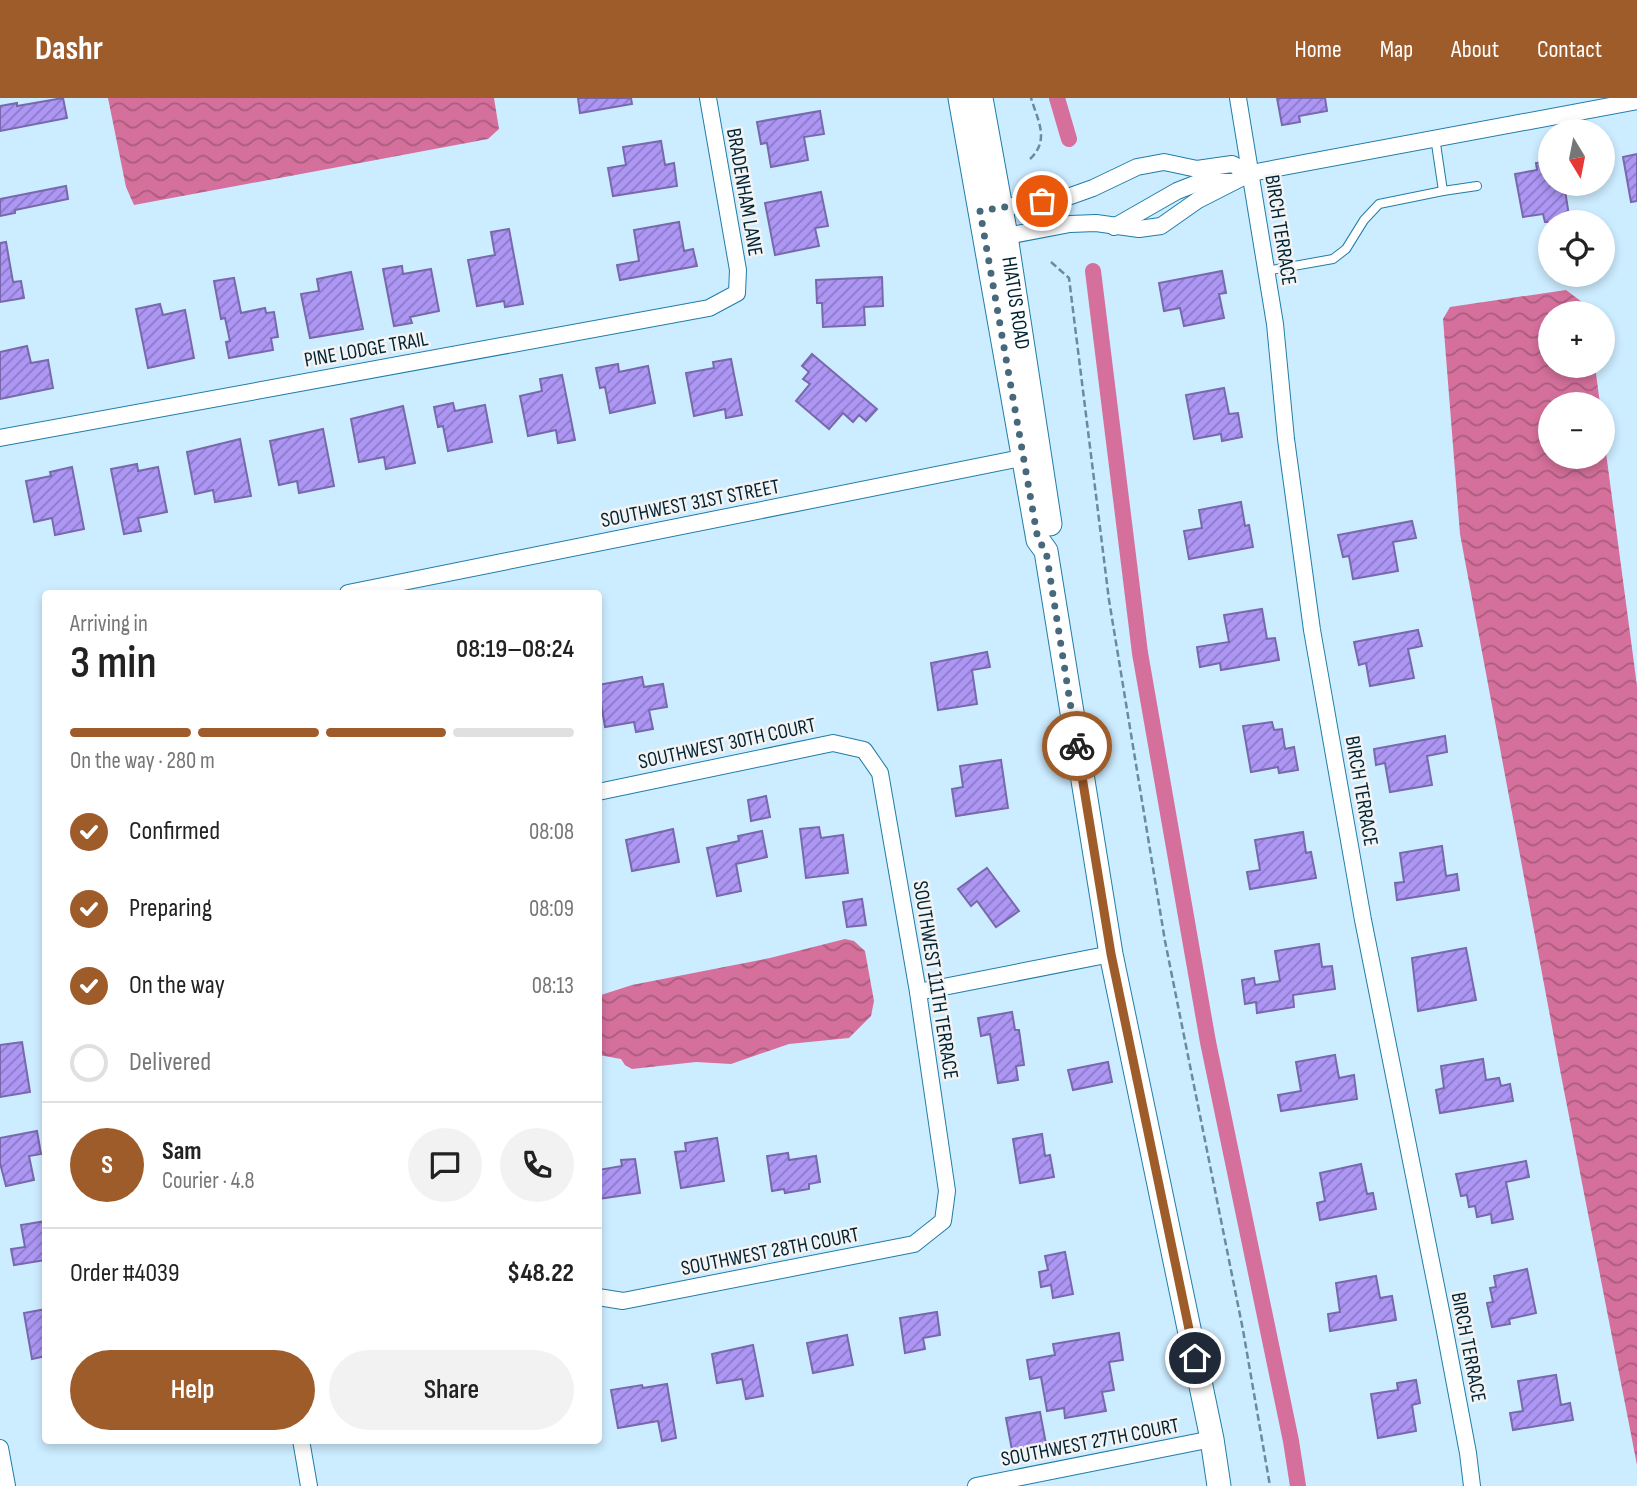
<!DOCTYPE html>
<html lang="en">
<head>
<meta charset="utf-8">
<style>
  :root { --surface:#fff; --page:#f2f2f2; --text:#222; --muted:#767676; --line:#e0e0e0; --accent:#9f5c2b }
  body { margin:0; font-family:"Sofia Sans Condensed",sans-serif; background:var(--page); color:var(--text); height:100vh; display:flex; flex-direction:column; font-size:26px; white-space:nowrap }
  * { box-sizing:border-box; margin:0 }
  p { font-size:23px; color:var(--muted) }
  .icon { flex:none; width:38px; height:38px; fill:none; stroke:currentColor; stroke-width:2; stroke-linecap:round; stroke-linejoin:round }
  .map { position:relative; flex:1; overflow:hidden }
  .drawer { position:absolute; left:42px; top:492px; width:560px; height:854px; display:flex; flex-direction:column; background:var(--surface); border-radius:7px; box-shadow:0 4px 10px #0003 }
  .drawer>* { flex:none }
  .needle { width:46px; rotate:170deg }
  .controls { position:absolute; left:1538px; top:21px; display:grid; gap:14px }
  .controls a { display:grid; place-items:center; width:77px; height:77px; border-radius:50%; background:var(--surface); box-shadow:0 4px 10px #0003; font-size:35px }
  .pin { position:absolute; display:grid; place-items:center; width:60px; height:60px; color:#fff; margin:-30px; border:4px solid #fff; border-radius:50%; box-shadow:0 2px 7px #0007 }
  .courier { position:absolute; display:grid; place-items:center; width:70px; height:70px; margin:-35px; border:5px solid #9f5c2b; border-radius:50%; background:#fff; color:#222; box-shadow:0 2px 9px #0007 }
  .headline em { font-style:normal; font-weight:600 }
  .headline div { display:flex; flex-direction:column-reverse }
  .headline { display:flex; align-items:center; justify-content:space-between; height:119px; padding:0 28px }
  h1 { font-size:46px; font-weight:600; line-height:52px }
  .bar { display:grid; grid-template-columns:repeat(4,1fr); gap:10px 7px; align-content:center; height:84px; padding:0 28px }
  .bar i { height:9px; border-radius:5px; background:var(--line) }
  .bar .current { background:var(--accent) }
  .bar p { grid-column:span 4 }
  .line { display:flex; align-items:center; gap:18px; padding:0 28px; border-top:2px solid var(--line) }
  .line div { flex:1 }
  .round { display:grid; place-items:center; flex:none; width:74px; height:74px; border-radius:37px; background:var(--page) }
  ol { padding:0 28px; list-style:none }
  li { display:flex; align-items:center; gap:21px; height:77px }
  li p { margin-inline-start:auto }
  li .icon { padding:7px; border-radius:50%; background:var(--accent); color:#fff; stroke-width:4 }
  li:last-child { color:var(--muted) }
  li i { width:38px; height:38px; border:4px solid var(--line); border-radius:50% }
  .cta { display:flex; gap:14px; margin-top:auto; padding:14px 28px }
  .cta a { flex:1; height:80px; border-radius:42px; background:var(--accent); color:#fff; font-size:28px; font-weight:600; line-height:80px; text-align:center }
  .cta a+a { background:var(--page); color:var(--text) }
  header { display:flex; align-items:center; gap:42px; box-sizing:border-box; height:98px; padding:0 35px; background:var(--accent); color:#fff }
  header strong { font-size:33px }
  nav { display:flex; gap:38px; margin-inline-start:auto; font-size:24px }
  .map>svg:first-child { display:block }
</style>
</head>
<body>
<header>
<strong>Dashr</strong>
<nav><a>Home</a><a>Map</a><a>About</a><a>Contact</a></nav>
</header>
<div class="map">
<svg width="1637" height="1388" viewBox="0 0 1637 1388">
  <defs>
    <pattern id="water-waves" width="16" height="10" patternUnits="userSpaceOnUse" patternTransform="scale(1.75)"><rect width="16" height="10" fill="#d4709b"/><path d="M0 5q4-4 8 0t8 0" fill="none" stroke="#aa5c7f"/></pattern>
    <pattern id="building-hatch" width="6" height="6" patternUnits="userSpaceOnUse" patternTransform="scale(1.75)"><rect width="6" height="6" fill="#ad96f4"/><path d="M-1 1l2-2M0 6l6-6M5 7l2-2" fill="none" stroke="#8a7ac6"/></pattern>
  </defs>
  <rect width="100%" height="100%" fill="#ccecff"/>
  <!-- water -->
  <g fill="url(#water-waves)">
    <polygon points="108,0 494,0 499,31 488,41 134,107 126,89"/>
    <polygon points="1566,192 1586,207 1588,215 1550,215 1550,268 1595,268 1600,306 1550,306 1550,359 1603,359 1603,332 1637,588 1637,1367 1561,977 1460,436 1443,221 1450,209"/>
    <polygon points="845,841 854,843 865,853 874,903 871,918 849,940 789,946 731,966 696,964 632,971 625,967 621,961 599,957 598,899 601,897 632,887 770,860"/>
  </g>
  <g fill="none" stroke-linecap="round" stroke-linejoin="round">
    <!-- canal -->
    <g stroke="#d4709b" stroke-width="16">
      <polyline points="1057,0 1069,41"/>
      <polyline points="1093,173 1140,555 1208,944 1291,1343 1298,1388"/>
    </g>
  </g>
  <!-- building -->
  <g fill="url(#building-hatch)" stroke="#7868ac" stroke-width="2">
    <polygon points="63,0 67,20 0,33 0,8 17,5 17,8"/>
    <polygon points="578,0 631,0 632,6 580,15"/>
    <polygon points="1277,0 1325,0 1327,13 1299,18 1300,24 1282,27"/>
    <polygon points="820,13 824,36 804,39 808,62 771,69 767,45 761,46 757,24"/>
    <polygon points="661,43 665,67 674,65 677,88 613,98 608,70 626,67 623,49"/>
    <polygon points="1637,56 1637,103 1631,104 1623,59"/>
    <polygon points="1550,63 1550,86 1564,86 1570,124 1545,124 1543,116 1523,119 1515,76 1537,72 1536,65"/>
    <polygon points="66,88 68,101 15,112 15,115 0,118 0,101"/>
    <polygon points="821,94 828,128 815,130 819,148 775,157 765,105"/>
    <polygon points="679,124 684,153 693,151 697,168 620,182 617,167 639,163 634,132"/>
    <polygon points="509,131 523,206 505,209 504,203 477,208 468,162 495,157 491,134"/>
    <polygon points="6,144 13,184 21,183 24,200 0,204 0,145"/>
    <polygon points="402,168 403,176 431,171 439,213 410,219 412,225 394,228 383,171"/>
    <polygon points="1222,173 1226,195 1219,196 1224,220 1184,228 1180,210 1164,213 1159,185"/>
    <polygon points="351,174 363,231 310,240 301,196 319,193 317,181"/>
    <polygon points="882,179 883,208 864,209 865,227 823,229 822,205 817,205 816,182"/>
    <polygon points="234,180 241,215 265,210 266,215 274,214 278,239 271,240 273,252 229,260 226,244 230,243 225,220 221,221 214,183"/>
    <polygon points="160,206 163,217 185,212 194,260 148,270 136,211"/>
    <polygon points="27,248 31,265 48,262 53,290 0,301 0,254"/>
    <polygon points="812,256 877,311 866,323 859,317 853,324 843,315 829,331 796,303 810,286 803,281 809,274 802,268"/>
    <polygon points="731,261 742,317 726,320 725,311 694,318 686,275 714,270 713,264"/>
    <polygon points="618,266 619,274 648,268 655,305 610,315 605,289 600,290 596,270"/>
    <polygon points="562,277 575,342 558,345 556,332 528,338 520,298 542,293 540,281"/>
    <polygon points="1224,290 1229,316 1238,315 1242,339 1222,343 1221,336 1194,341 1186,297"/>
    <polygon points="453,305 455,313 485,307 492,344 448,353 443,328 438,329 434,309"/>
    <polygon points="403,308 415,365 386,371 384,359 359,364 351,321"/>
    <polygon points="323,331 334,388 299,395 297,383 279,387 270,343"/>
    <polygon points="240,341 251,398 215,404 213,392 195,396 187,354"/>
    <polygon points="137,366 138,373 158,369 167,414 138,420 141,433 124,436 111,371"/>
    <polygon points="72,369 84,431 55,437 52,420 34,424 26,383 51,378 50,374"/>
    <polygon points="1241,404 1245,428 1249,427 1253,449 1189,461 1184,433 1202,430 1199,412"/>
    <polygon points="1412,423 1416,440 1393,444 1398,473 1353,481 1349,458 1343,459 1338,437"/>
    <polygon points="1262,511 1267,541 1275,540 1279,562 1221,572 1220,565 1200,569 1197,549 1229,544 1224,517"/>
    <polygon points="1418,532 1422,548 1408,551 1414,580 1370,588 1366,565 1359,567 1354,544"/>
    <polygon points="987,554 990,569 972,572 977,606 938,612 931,565"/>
    <polygon points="642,579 644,589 663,586 667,609 649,612 653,631 636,634 634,624 605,629 598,587"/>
    <polygon points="1272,624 1274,632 1282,631 1285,651 1294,649 1298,672 1279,675 1278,669 1251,674 1243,628"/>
    <polygon points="1445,638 1447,654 1427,658 1432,687 1390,694 1385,665 1376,667 1374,651"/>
    <polygon points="1001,662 1008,710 956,718 952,691 963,689 960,668"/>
    <polygon points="766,698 770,719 751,723 748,702"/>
    <polygon points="819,729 821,740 843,737 848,775 806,780 800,731"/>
    <polygon points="673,731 679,764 632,773 626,742"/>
    <polygon points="762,733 767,759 736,766 741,793 717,798 707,750 739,743 738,738"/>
    <polygon points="1303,734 1306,755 1311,754 1316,780 1250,791 1247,774 1260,772 1255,742"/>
    <polygon points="1442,748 1446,778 1457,776 1459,792 1397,802 1395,785 1404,784 1400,755"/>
    <polygon points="987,770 1019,813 996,829 977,803 971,808 958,791"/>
    <polygon points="862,801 866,827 847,829 843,804"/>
    <polygon points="1319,846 1322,869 1332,868 1335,891 1293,897 1294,909 1257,915 1256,904 1245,906 1242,882 1254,880 1255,887 1280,883 1275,853"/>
    <polygon points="1466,850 1476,902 1418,913 1412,860"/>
    <polygon points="1012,914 1015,932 1019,932 1024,967 1016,968 1018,982 998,985 990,936 981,938 978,920"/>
    <polygon points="22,944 30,994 0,999 0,947"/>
    <polygon points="1335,957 1339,980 1354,977 1357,1001 1281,1013 1278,997 1301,993 1296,964"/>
    <polygon points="1483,961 1486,982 1499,980 1501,988 1510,986 1513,1003 1440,1015 1436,992 1444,990 1441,968"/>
    <polygon points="1108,964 1112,984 1073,992 1068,972"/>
    <polygon points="37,1033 41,1056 29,1058 34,1082 6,1088 0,1065 0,1040"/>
    <polygon points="1042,1036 1045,1058 1050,1057 1054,1079 1020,1085 1013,1041"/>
    <polygon points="717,1040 724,1083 681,1090 675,1054 686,1053 685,1045"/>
    <polygon points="788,1055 789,1062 816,1058 820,1084 809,1086 809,1091 785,1095 784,1091 772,1093 767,1058"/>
    <polygon points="635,1061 640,1095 598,1101 598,1072 622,1068 621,1062"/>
    <polygon points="1526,1063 1529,1079 1506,1084 1513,1121 1492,1125 1491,1116 1477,1119 1475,1108 1469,1109 1467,1097 1461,1098 1456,1076"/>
    <polygon points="1361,1066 1367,1096 1373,1095 1376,1111 1320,1122 1317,1105 1325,1103 1320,1075"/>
    <polygon points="46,1123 46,1162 14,1167 11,1151 25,1149 21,1127"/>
    <polygon points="1065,1154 1073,1196 1053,1200 1051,1187 1041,1189 1039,1174 1048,1172 1045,1158"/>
    <polygon points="1527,1171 1536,1215 1509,1221 1510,1226 1492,1229 1487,1205 1493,1204 1490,1190 1496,1189 1494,1178"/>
    <polygon points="1376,1178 1380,1200 1392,1198 1396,1222 1330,1233 1328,1216 1340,1214 1336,1185"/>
    <polygon points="46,1211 46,1258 32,1261 24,1215"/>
    <polygon points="937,1214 940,1237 923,1240 925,1251 905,1255 900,1220"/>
    <polygon points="1119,1235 1123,1262 1109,1264 1114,1292 1102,1294 1106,1313 1065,1320 1064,1310 1047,1313 1041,1279 1030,1281 1027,1262 1055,1257 1053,1246"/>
    <polygon points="847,1237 853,1267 813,1275 807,1245"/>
    <polygon points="753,1247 763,1298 746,1301 742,1281 717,1285 712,1256"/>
    <polygon points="1556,1277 1561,1307 1570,1305 1573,1322 1513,1332 1510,1315 1523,1313 1518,1283"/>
    <polygon points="1416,1282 1420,1305 1412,1307 1416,1333 1378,1340 1371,1296 1398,1292 1397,1285"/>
    <polygon points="667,1286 676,1340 662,1343 658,1323 618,1330 611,1292 642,1287 643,1290"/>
    <polygon points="1040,1314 1046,1346 1012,1352 1006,1320"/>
  </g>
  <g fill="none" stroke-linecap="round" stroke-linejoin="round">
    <defs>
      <g id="lane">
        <polyline points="1435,39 1443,93 1477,88"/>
        <polyline points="1266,173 1333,161 1346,151 1364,122 1379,106 1443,93"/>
      </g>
      <g id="street">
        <polyline points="1238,0 1275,226 1286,341 1312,532 1363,822 1444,1228 1468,1355 1472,1388"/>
        <polyline points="993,111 1065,100 1093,90 1137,69 1164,64 1197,71 1232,66 1251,75"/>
        <polyline points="1114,129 1177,93 1200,84 1230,84"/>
        <polyline points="996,140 1070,126 1096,125 1139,131 1161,128 1198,102 1251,75 1637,3"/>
        <polyline points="0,340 709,210 737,195 738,172 708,0"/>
        <polyline points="348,495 1031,358"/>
        <polyline points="598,694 833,645 864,652 880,675 918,894 947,1093 943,1123 914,1146 623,1203 598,1199"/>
        <polyline points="918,894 1111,856"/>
        <polyline points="301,1342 309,1388"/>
        <polyline points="0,1350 7,1388"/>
        <polyline points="976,1388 1212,1341"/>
      </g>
      <g id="secondary">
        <polyline points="960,0 1038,442 1046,453 1111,856 1212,1341 1219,1388"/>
        <path id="s1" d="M981,0L1006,138L1050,426"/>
      </g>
    </defs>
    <!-- lane casing -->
    <use href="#lane" stroke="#217da8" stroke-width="10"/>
    <!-- street casing -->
    <use href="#street" stroke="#217da8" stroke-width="18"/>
    <!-- secondary casing -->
    <use href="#secondary" stroke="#217da8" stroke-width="25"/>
    <!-- path -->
    <g stroke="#698b9d" stroke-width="2.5" stroke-dasharray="7 3.5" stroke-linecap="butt">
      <path d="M1030,61C1050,42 1038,23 1031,0"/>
      <polyline points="1051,164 1069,180 1109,502 1165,843 1243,1232 1270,1388"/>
    </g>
    <!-- lane -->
    <use href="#lane" stroke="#fff" stroke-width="8"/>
    <!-- street -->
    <use href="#street" stroke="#fff" stroke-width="16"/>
    <!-- secondary -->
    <use href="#secondary" stroke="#fff" stroke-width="23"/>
  </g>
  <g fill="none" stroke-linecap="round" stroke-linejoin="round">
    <!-- done -->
    <polyline stroke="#47697b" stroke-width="7" stroke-dasharray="0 12.6" points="1042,103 980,113 1038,442 1046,453 1077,648"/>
    <!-- route -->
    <polyline stroke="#9f5c2b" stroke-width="9" points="1077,648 1111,856 1195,1260"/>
  </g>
  <g text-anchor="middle" stroke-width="5" stroke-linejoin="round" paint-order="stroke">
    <!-- street labels -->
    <g font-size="21" fill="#002334" stroke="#f3f3f3">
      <text transform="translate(745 94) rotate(80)" y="7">BRADENHAM LANE</text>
      <text transform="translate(1281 132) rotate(81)" y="7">BIRCH TERRACE</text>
      <text dy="7" stroke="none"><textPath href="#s1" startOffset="208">HIATUS ROAD</textPath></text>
      <text transform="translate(366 251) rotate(-10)" y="7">PINE LODGE TRAIL</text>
      <text transform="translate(690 405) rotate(-11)" y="7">SOUTHWEST 31ST STREET</text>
      <text transform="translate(727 645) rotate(-12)" y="7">SOUTHWEST 30TH COURT</text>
      <text transform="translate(1362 693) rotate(80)" y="7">BIRCH TERRACE</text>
      <text transform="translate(936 882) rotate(81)" y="7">SOUTHWEST 111TH TERRACE</text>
      <text transform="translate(770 1153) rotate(-11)" y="7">SOUTHWEST 28TH COURT</text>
      <text transform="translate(1469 1249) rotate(79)" y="7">BIRCH TERRACE</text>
      <text transform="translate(1090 1344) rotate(-11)" y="7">SOUTHWEST 27TH COURT</text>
    </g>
  </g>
</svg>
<div class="controls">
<a><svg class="needle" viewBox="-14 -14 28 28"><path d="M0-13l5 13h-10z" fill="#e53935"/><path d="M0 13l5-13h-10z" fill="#767676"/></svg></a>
<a><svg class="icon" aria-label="locate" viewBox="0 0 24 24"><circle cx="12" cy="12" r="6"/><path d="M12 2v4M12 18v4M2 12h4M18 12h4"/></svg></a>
<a>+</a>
<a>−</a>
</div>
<div class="pin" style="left:1042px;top:103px;background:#ea580c"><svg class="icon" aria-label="bag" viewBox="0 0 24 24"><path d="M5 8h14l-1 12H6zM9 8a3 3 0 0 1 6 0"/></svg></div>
<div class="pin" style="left:1195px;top:1260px;background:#1f2937"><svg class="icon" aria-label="home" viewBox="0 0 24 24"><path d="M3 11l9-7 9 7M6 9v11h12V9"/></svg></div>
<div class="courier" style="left:1077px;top:648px"><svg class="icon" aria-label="bike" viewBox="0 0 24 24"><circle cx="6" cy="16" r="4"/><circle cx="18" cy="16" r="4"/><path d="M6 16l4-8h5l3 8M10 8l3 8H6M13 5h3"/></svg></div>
<section class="drawer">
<div class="headline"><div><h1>3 min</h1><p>Arriving in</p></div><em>08:19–08:24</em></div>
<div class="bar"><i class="current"></i><i class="current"></i><i class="current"></i><i></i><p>On the way · 280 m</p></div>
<ol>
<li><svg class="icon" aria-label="check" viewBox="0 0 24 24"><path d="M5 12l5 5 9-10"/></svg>Confirmed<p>08:08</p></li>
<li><svg class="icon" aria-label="check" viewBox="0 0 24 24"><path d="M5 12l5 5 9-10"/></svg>Preparing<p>08:09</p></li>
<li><svg class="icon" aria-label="check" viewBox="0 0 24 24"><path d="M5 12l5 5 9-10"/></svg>On the way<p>08:13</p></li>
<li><i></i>Delivered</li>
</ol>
<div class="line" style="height:126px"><b class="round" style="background:var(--accent);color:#fff">S</b><div><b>Sam</b><p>Courier · 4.8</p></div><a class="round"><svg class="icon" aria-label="chat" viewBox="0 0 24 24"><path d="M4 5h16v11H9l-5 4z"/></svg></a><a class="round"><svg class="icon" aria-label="phone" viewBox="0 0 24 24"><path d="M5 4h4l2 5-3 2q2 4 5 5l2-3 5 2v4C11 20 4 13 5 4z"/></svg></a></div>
<div class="line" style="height:91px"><div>Order #4039</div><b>$48.22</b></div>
<div class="cta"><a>Help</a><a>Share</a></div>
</section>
</div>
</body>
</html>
